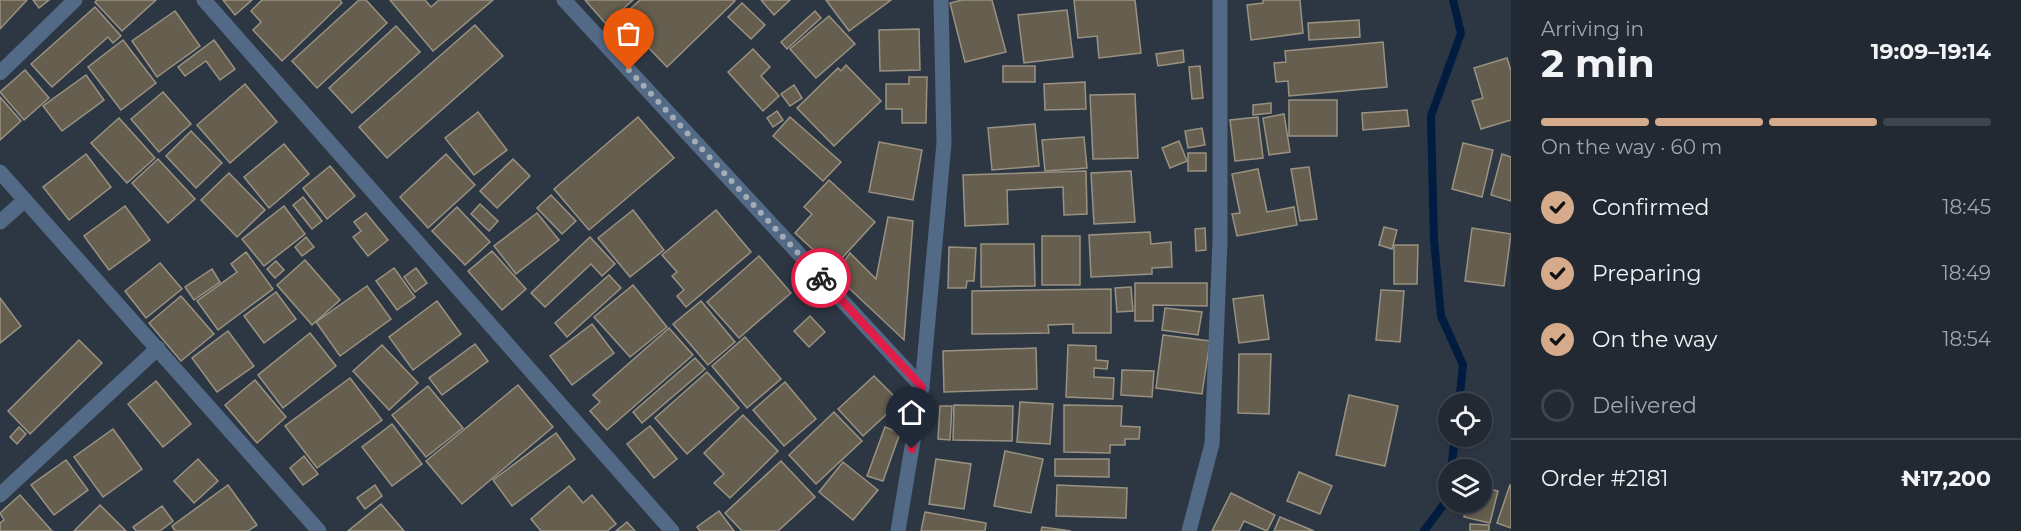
<!DOCTYPE html>
<html lang="en">
<head>
<meta charset="utf-8">
<style>
  :root { --surface:#222933; --page:#2a313b; --text:#f1f3f6; --muted:#a2a6ac; --line:#3f454e; --accent:#d6ab8b }
  body { margin:0; font-family:Montserrat,sans-serif; background:var(--page); color:var(--text); height:100vh; display:flex; flex-direction:column; font-size:22px; white-space:nowrap }
  * { box-sizing:border-box; margin:0 }
  p { font-size:20px; color:var(--muted) }
  .icon { flex:none; width:33px; height:33px; fill:none; stroke:currentColor; stroke-width:2; stroke-linecap:round; stroke-linejoin:round }
  .map { position:relative; flex:1; overflow:hidden }
  .side { display:flex; flex-direction:column; background:var(--surface); width:510px }
  .side>* { flex:none }
  .tools { position:absolute; left:1438px; top:393px; display:grid; gap:12px }
  .tools a { display:grid; place-items:center; width:54px; height:54px; border-radius:50%; background:var(--surface); box-shadow:0 3px 9px #0003,0 0 0 2px var(--line); font-size:30px }
  .pin { position:absolute; display:grid; place-items:center; width:51px; height:51px; color:#fff; margin:-62px -26px; border-radius:50% 50% 50% 0; rotate:-45deg; box-shadow:0 0 6px #0007 }
  .pin .icon { rotate:45deg }
  .courier { position:absolute; display:grid; place-items:center; width:60px; height:60px; margin:-30px; border:4px solid #e11d48; border-radius:50%; background:#fff; color:#222; box-shadow:0 2px 8px #0007 }
  .head em { font-style:normal; font-weight:700 }
  .head div { display:flex; flex-direction:column-reverse }
  .head { display:flex; align-items:center; justify-content:space-between; height:102px; padding:0 30px }
  h1 { font-size:39px; font-weight:700; line-height:45px }
  .bar { display:grid; grid-template-columns:repeat(4,1fr); gap:9px 6px; align-content:center; height:72px; padding:0 30px }
  .bar i { height:8px; border-radius:4px; background:var(--line) }
  .bar .current { background:var(--accent) }
  .bar p { grid-column:span 4 }
  .line { display:flex; align-items:center; gap:15px; padding:0 30px; border-top:2px solid var(--line) }
  .line div { flex:1 }
  ol { padding:0 30px; list-style:none }
  li { display:flex; align-items:center; gap:18px; height:66px }
  li p { margin-inline-start:auto }
  li .icon { padding:6px; border-radius:50%; background:var(--accent); color:#111; stroke-width:4 }
  li:last-child { color:var(--muted) }
  li i { width:33px; height:33px; border:3px solid var(--line); border-radius:50% }
  main { display:flex; flex:1; min-height:0 }
  .map>svg:first-child { display:block }
</style>
</head>
<body>
<main>
<div class="map">
<svg width="1511" height="531" viewBox="0 0 1511 531">
  <rect width="100%" height="100%" fill="#2d3744"/>
  <g fill="none" stroke-linecap="round" stroke-linejoin="round">
    <!-- stream -->
    <g stroke="#011c3e" stroke-width="8">
      <polyline points="1453,0 1461,33 1431,116 1434,240 1441,316 1463,365 1459,404"/>
      <polyline points="1451,470 1455,436"/>
      <polyline points="1424,531 1447,500 1449,484"/>
    </g>
  </g>
  <!-- building -->
  <g fill="#665f4f" stroke="#9a9281" stroke-width="1.5">
    <polygon points="0,0 27,0 0,29"/>
    <polygon points="33,0 49,0 39,8"/>
    <polygon points="97,0 156,0 122,31 95,2"/>
    <polygon points="223,0 252,0 235,15"/>
    <polygon points="262,0 340,0 342,3 282,61 253,30 261,22 251,11"/>
    <polygon points="359,0 366,0 387,23 317,88 292,61"/>
    <polygon points="390,0 425,0 431,7 439,0 493,0 433,51"/>
    <polygon points="585,0 633,0 606,24"/>
    <polygon points="640,0 733,0 735,1 667,67 620,18"/>
    <polygon points="761,0 790,0 774,15"/>
    <polygon points="826,0 891,0 849,31"/>
    <polygon points="962,0 992,0 1006,52 965,62 950,3"/>
    <polygon points="1074,0 1135,0 1141,53 1099,58 1097,36 1078,38"/>
    <polygon points="1263,0 1300,0 1303,33 1251,40 1247,5 1263,3"/>
    <polygon points="742,3 765,25 751,39 728,17"/>
    <polygon points="95,7 121,36 113,43 108,37 52,87 31,64"/>
    <polygon points="1067,10 1073,57 1024,63 1018,15"/>
    <polygon points="175,11 200,46 157,77 132,41"/>
    <polygon points="815,11 821,18 787,49 781,42"/>
    <polygon points="829,16 855,44 816,78 790,49"/>
    <polygon points="1359,20 1360,37 1309,40 1308,23"/>
    <polygon points="475,25 503,56 387,158 359,127"/>
    <polygon points="396,26 420,52 352,113 329,88"/>
    <polygon points="919,29 920,70 880,71 879,30"/>
    <polygon points="123,40 156,83 121,110 88,67"/>
    <polygon points="214,40 235,69 220,80 206,61 185,76 178,67"/>
    <polygon points="1383,42 1387,87 1289,96 1288,81 1276,82 1274,63 1286,62 1285,51"/>
    <polygon points="753,49 770,67 761,76 779,96 763,111 728,72"/>
    <polygon points="1183,50 1184,62 1158,66 1156,54"/>
    <polygon points="1507,58 1511,71 1511,120 1481,129 1472,101 1483,98 1474,68"/>
    <polygon points="846,65 881,101 834,146 797,108 838,68 841,71"/>
    <rect x="1003" y="66" width="32" height="16"/>
    <polygon points="1200,66 1203,98 1192,99 1189,67"/>
    <polygon points="25,70 49,98 24,120 0,92"/>
    <polygon points="86,75 104,100 62,131 43,106"/>
    <polygon points="909,77 927,77 926,123 902,123 902,109 886,109 886,84 909,84"/>
    <polygon points="1085,82 1086,109 1045,110 1044,84"/>
    <polygon points="245,84 277,122 230,163 197,125"/>
    <polygon points="794,85 802,98 790,106 781,94"/>
    <polygon points="163,92 191,124 159,152 131,119"/>
    <polygon points="1135,94 1138,158 1093,159 1090,95"/>
    <polygon points="0,97 21,121 0,140"/>
    <rect x="1289" y="100" width="48" height="36"/>
    <polygon points="1271,103 1271,113 1253,115 1253,105"/>
    <polygon points="1407,110 1409,126 1363,130 1362,113"/>
    <polygon points="777,111 783,120 773,127 767,118"/>
    <polygon points="478,112 507,150 474,175 445,138"/>
    <polygon points="1284,114 1290,152 1269,155 1263,118"/>
    <polygon points="638,117 674,158 589,230 554,189"/>
    <polygon points="790,117 841,162 823,181 773,136"/>
    <polygon points="1258,117 1263,158 1235,161 1230,120"/>
    <polygon points="119,118 155,158 127,183 91,143"/>
    <polygon points="1035,124 1039,166 992,170 988,128"/>
    <polygon points="1202,128 1205,145 1188,148 1185,131"/>
    <polygon points="191,131 222,163 196,188 166,156"/>
    <polygon points="1084,137 1087,168 1045,171 1042,140"/>
    <polygon points="1179,141 1187,161 1170,168 1162,148"/>
    <polygon points="879,142 922,150 913,200 869,192"/>
    <polygon points="1463,143 1493,150 1482,197 1452,189"/>
    <polygon points="284,144 309,174 269,208 244,177"/>
    <rect x="1188" y="153" width="18" height="18"/>
    <polygon points="86,154 111,187 69,220 43,187"/>
    <polygon points="446,154 475,185 428,228 400,197"/>
    <polygon points="1502,154 1511,157 1511,201 1491,195"/>
    <polygon points="158,159 195,199 168,223 132,183"/>
    <polygon points="513,159 530,176 497,208 480,191"/>
    <polygon points="330,166 355,196 327,219 303,188"/>
    <polygon points="1309,167 1317,219 1300,221 1291,169"/>
    <polygon points="1258,169 1267,212 1294,207 1297,225 1237,236 1232,214 1240,213 1232,174"/>
    <polygon points="1086,171 1087,214 1064,215 1063,187 1007,190 1008,224 965,226 963,175"/>
    <polygon points="1131,171 1135,222 1094,224 1091,173"/>
    <polygon points="229,173 265,210 237,237 201,200"/>
    <polygon points="829,180 875,222 833,268 795,233 812,214 804,207"/>
    <polygon points="551,195 576,221 562,234 537,208"/>
    <polygon points="303,197 322,221 312,229 293,205"/>
    <polygon points="480,204 498,221 489,231 471,214"/>
    <polygon points="125,206 150,240 109,270 84,236"/>
    <polygon points="284,206 305,234 264,266 242,239"/>
    <polygon points="457,207 490,242 465,265 432,231"/>
    <polygon points="633,210 664,250 630,277 598,238"/>
    <polygon points="716,210 751,252 686,307 677,296 684,290 672,276 677,272 662,255"/>
    <polygon points="366,213 388,240 368,256 353,237 361,231 354,222"/>
    <polygon points="537,213 559,240 516,274 494,246"/>
    <polygon points="888,217 913,221 904,340 835,275 850,253 876,279"/>
    <polygon points="1384,227 1397,230 1392,249 1379,245"/>
    <polygon points="1205,228 1206,250 1196,251 1195,229"/>
    <polygon points="1472,228 1511,234 1504,286 1465,281"/>
    <polygon points="1150,232 1151,244 1171,242 1172,267 1152,268 1152,274 1091,277 1089,235"/>
    <rect x="1042" y="236" width="38" height="49"/>
    <polygon points="306,237 314,247 302,256 295,247"/>
    <polygon points="590,237 615,264 602,276 591,264 545,307 531,293"/>
    <polygon points="981,244 1034,244 1035,286 981,287"/>
    <polygon points="1394,245 1418,245 1417,284 1394,284"/>
    <polygon points="949,247 976,248 974,281 967,281 966,288 948,288"/>
    <polygon points="492,251 526,289 502,310 468,271"/>
    <polygon points="246,252 273,289 218,330 197,301 237,272 231,264"/>
    <polygon points="759,256 791,293 739,338 707,302"/>
    <polygon points="305,260 340,300 312,325 277,285"/>
    <polygon points="276,261 284,270 275,278 267,269"/>
    <polygon points="160,263 182,289 146,318 125,291"/>
    <polygon points="394,268 415,297 397,310 376,281"/>
    <polygon points="416,268 427,283 415,292 404,277"/>
    <polygon points="212,269 220,282 194,300 185,287"/>
    <polygon points="609,275 621,288 567,337 555,323"/>
    <polygon points="1135,283 1207,283 1207,306 1153,305 1153,321 1135,321"/>
    <polygon points="633,285 667,327 630,357 594,317"/>
    <polygon points="367,286 391,319 340,356 316,322"/>
    <polygon points="1131,287 1133,311 1117,312 1115,288"/>
    <polygon points="1111,289 1111,333 1073,333 1073,324 1048,325 1049,333 972,334 972,291"/>
    <polygon points="1381,290 1404,291 1400,342 1376,340"/>
    <polygon points="276,292 296,319 264,343 244,316"/>
    <polygon points="1263,295 1269,339 1239,343 1233,299"/>
    <polygon points="181,296 214,334 181,361 149,323"/>
    <polygon points="0,298 21,326 0,343"/>
    <polygon points="437,301 461,334 413,370 389,337"/>
    <polygon points="701,301 735,342 708,365 673,324"/>
    <polygon points="1165,308 1202,312 1198,335 1162,330"/>
    <polygon points="810,316 825,332 809,347 794,331"/>
    <polygon points="592,324 614,353 572,385 550,356"/>
    <polygon points="669,328 693,355 607,430 590,411 600,402 593,395"/>
    <polygon points="228,331 254,366 217,392 192,358"/>
    <polygon points="310,333 336,366 283,408 258,375"/>
    <polygon points="1163,335 1210,341 1202,394 1156,388"/>
    <polygon points="745,337 781,379 747,408 712,366"/>
    <polygon points="79,340 102,363 30,434 8,411"/>
    <polygon points="475,344 488,361 442,395 429,378"/>
    <polygon points="382,345 418,383 389,410 353,371"/>
    <polygon points="1068,345 1096,346 1096,360 1108,361 1107,369 1094,368 1094,377 1114,378 1113,399 1066,397"/>
    <polygon points="1036,348 1037,389 944,392 943,351"/>
    <polygon points="1239,354 1271,354 1269,414 1238,413"/>
    <polygon points="695,358 705,369 642,423 633,412"/>
    <polygon points="1122,370 1154,371 1152,397 1121,395"/>
    <polygon points="707,372 739,408 687,454 655,418"/>
    <polygon points="874,376 900,402 863,436 838,409"/>
    <polygon points="350,378 382,420 317,468 285,426"/>
    <polygon points="255,380 286,417 257,443 225,405"/>
    <polygon points="156,381 191,424 163,447 128,404"/>
    <polygon points="785,382 816,419 784,446 753,410"/>
    <polygon points="518,385 553,427 462,504 426,461"/>
    <polygon points="428,386 463,428 426,457 392,415"/>
    <polygon points="1349,395 1398,406 1385,466 1336,455"/>
    <polygon points="1020,402 1053,404 1050,444 1017,442"/>
    <polygon points="954,405 1013,406 1012,441 953,440"/>
    <polygon points="1064,405 1122,406 1121,426 1140,427 1139,439 1125,439 1125,445 1110,445 1110,453 1064,452"/>
    <polygon points="940,406 952,406 950,440 938,439"/>
    <polygon points="834,412 862,441 816,484 789,455"/>
    <polygon points="743,415 778,451 730,498 714,483 724,474 704,453"/>
    <polygon points="392,424 422,464 392,486 362,447"/>
    <polygon points="650,426 677,459 654,478 627,444"/>
    <polygon points="19,427 26,434 17,444 10,437"/>
    <polygon points="885,427 900,433 883,481 867,476"/>
    <polygon points="113,429 142,469 103,497 74,457"/>
    <polygon points="556,433 575,459 512,506 493,480"/>
    <polygon points="1005,451 1043,459 1031,513 994,506"/>
    <polygon points="304,456 318,474 303,485 290,468"/>
    <polygon points="198,459 218,481 194,503 174,481"/>
    <polygon points="936,459 971,464 964,509 929,504"/>
    <polygon points="1055,459 1109,459 1109,477 1055,476"/>
    <polygon points="66,460 88,490 54,515 31,485"/>
    <polygon points="781,461 815,497 778,531 742,531 725,513"/>
    <polygon points="843,462 878,490 853,520 819,492"/>
    <polygon points="1299,472 1332,486 1320,514 1287,501"/>
    <polygon points="228,485 257,525 248,531 175,531 172,526"/>
    <polygon points="375,485 382,496 365,509 357,498"/>
    <polygon points="1057,485 1127,488 1126,518 1056,516"/>
    <polygon points="1510,485 1511,486 1511,528 1497,523"/>
    <polygon points="569,486 583,503 592,495 616,524 607,531 541,531 531,519"/>
    <polygon points="1482,487 1498,491 1490,523 1464,517 1467,502 1482,502"/>
    <polygon points="1231,493 1275,515 1267,531 1244,521 1239,531 1212,531"/>
    <polygon points="20,495 52,531 0,531 0,523 4,520 0,513"/>
    <polygon points="381,504 404,531 348,531"/>
    <polygon points="100,505 126,531 74,531"/>
    <polygon points="162,506 173,521 160,531 136,531 133,527"/>
    <polygon points="719,511 734,531 700,531 697,527"/>
    <polygon points="925,512 986,523 985,531 921,531"/>
    <polygon points="1280,517 1314,531 1274,531"/>
    <polygon points="627,522 635,531 616,531"/>
    <polygon points="1470,524 1489,525 1489,531 1470,531"/>
    <polygon points="1042,527 1071,531 1041,531"/>
  </g>
  <g fill="none" stroke-linecap="round" stroke-linejoin="round">
    <!-- minor -->
    <g stroke="#536a87" stroke-width="15">
      <polyline points="204,0 672,531"/>
      <polyline points="564,0 922,387"/>
      <polyline points="0,73 75,0"/>
      <polyline points="0,172 319,531"/>
      <polyline points="0,222 25,200"/>
      <polyline points="0,495 158,348"/>
      <polyline points="1189,531 1212,444 1220,241 1220,0"/>
    </g>
    <!-- tertiary -->
    <polyline stroke="#536a87" stroke-width="15" points="898,531 922,387 944,143 941,0"/>
  </g>
  <g fill="none" stroke-linecap="round" stroke-linejoin="round">
    <!-- done -->
    <polyline stroke="#a4acb6" stroke-width="6" stroke-dasharray="0 10.8" points="629,70 821,278"/>
    <!-- route -->
    <polyline stroke="#e11d48" stroke-width="8" points="821,278 922,387 912,449"/>
  </g>
</svg>
<div class="tools">
<a><svg class="icon" aria-label="locate" viewBox="0 0 24 24"><circle cx="12" cy="12" r="6"/><path d="M12 2v4M12 18v4M2 12h4M18 12h4"/></svg></a>
<a><svg class="icon" aria-label="layers" viewBox="0 0 24 24"><path d="M12 4l9 5-9 5-9-5zM3 14l9 5 9-5"/></svg></a>
</div>
<div class="pin" style="left:629px;top:70px;background:#ea580c"><svg class="icon" aria-label="bag" viewBox="0 0 24 24"><path d="M5 8h14l-1 12H6zM9 8a3 3 0 0 1 6 0"/></svg></div>
<div class="pin" style="left:912px;top:449px;background:#1f2937"><svg class="icon" aria-label="home" viewBox="0 0 24 24"><path d="M3 11l9-7 9 7M6 9v11h12V9"/></svg></div>
<div class="courier" style="left:821px;top:278px"><svg class="icon" aria-label="bike" viewBox="0 0 24 24"><circle cx="6" cy="16" r="4"/><circle cx="18" cy="16" r="4"/><path d="M6 16l4-8h5l3 8M10 8l3 8H6M13 5h3"/></svg></div>
</div>
<section class="side">
<div class="head"><div><h1>2 min</h1><p>Arriving in</p></div><em>19:09–19:14</em></div>
<div class="bar"><i class="current"></i><i class="current"></i><i class="current"></i><i></i><p>On the way · 60 m</p></div>
<ol>
<li><svg class="icon" aria-label="check" viewBox="0 0 24 24"><path d="M5 12l5 5 9-10"/></svg>Confirmed<p>18:45</p></li>
<li><svg class="icon" aria-label="check" viewBox="0 0 24 24"><path d="M5 12l5 5 9-10"/></svg>Preparing<p>18:49</p></li>
<li><svg class="icon" aria-label="check" viewBox="0 0 24 24"><path d="M5 12l5 5 9-10"/></svg>On the way<p>18:54</p></li>
<li><i></i>Delivered</li>
</ol>
<div class="line" style="height:78px"><div>Order #2181</div><b>₦17,200</b></div>
</section>
</main>
</body>
</html>
